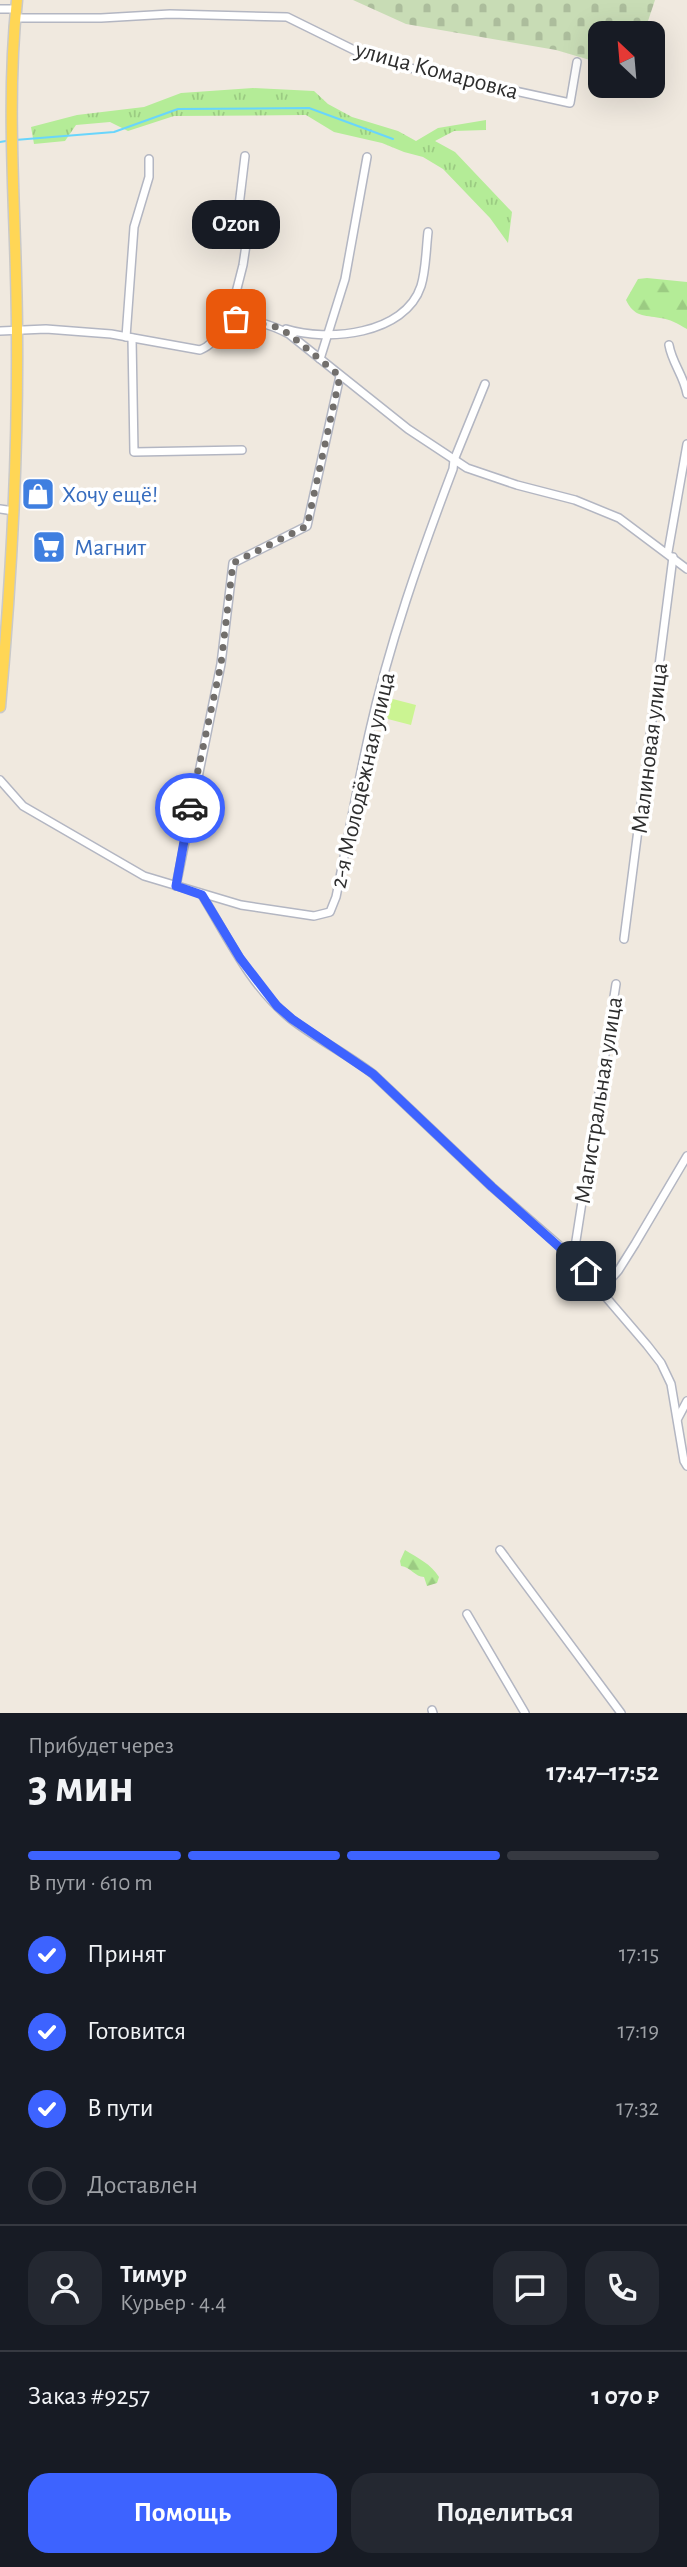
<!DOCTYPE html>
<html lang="ru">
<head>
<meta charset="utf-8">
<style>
  :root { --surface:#171b24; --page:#242831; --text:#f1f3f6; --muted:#9ea1a6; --line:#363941; --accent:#3d63ff }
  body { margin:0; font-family:"Alegreya Sans",sans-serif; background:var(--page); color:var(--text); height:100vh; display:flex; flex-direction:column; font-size:26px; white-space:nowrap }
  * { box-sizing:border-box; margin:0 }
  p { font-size:23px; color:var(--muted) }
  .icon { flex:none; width:38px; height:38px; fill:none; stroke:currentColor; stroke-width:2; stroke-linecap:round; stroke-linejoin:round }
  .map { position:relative; height:1713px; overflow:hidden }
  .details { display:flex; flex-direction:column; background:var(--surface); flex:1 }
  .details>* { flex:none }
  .needle { width:46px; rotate:334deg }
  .buttons { position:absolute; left:588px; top:21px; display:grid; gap:14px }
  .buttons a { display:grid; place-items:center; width:77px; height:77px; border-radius:14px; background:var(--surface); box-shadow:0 7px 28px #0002; font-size:35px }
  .pin { position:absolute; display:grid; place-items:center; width:60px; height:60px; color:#fff; margin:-30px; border-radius:14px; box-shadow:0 4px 10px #0006 }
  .courier { position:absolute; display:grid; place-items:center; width:70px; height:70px; margin:-35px; border:5px solid #3d63ff; border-radius:50%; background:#fff; color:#222; box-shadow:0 2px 9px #0007 }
  .bubble { position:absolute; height:49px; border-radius:21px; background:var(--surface); box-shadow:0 7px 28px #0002; font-size:23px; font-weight:700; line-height:49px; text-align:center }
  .head em { font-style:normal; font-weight:700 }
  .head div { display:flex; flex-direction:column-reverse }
  .head { display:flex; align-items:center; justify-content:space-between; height:119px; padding:0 28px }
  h1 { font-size:46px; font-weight:700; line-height:52px }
  .bar { display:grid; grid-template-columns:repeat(4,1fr); gap:10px 7px; align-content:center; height:84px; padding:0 28px }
  .bar i { height:9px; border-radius:5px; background:var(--line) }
  .bar .selected { background:var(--accent) }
  .bar p { grid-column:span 4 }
  .line { display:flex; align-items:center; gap:18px; padding:0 28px; border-top:2px solid var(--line) }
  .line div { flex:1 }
  .round { display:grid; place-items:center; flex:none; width:74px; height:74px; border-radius:21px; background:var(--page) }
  ol { padding:0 28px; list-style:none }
  li { display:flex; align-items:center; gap:21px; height:77px }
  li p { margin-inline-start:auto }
  li .icon { padding:7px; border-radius:50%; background:var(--accent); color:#fff; stroke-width:4 }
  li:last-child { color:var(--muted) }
  li i { width:38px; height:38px; border:4px solid var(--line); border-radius:50% }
  .button { display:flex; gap:14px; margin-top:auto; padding:14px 28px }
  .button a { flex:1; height:80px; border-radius:21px; background:var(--accent); color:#fff; font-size:28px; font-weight:700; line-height:80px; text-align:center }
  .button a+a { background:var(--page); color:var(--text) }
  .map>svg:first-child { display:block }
</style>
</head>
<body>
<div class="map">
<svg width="687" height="1713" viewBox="0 0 687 1713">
  <defs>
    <pattern id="grass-tufts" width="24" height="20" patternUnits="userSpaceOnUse" patternTransform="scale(1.75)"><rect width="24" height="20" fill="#b4ec97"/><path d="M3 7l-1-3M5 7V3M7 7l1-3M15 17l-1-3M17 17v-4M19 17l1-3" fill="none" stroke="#9bcb82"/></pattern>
    <pattern id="forest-firs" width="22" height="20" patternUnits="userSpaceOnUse" patternTransform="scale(1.75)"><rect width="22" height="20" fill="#b4ec97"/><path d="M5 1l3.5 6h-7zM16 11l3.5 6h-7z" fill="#9bcb82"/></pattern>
    <pattern id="cemetery-stones" width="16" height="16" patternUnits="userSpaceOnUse" patternTransform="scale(1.75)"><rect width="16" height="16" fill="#c8dcb5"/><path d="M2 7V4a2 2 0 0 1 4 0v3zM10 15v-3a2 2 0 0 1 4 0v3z" fill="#acbd9c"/></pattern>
  </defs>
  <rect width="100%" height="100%" fill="#f0e9df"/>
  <!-- grass -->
  <polygon fill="url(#grass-tufts)" points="253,88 314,91 328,104 352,117 398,131 416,141 438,128 486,120 486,130 454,131 435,141 455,152 512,212 508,243 490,218 443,169 423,157 404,152 382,143 334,132 306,115 174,116 128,131 110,122 76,125 65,141 34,144 31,127 77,115 144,107 181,93"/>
  <!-- forest -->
  <g fill="url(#forest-firs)">
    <path d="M647,278L687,282V329C678,324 670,319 660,318C644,315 634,317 626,300L638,279Z"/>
    <path d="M405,1550C418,1558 431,1564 439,1577L437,1583L427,1586L424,1577C415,1577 411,1567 401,1566L400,1561Z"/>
  </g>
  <!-- cemetery -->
  <polygon fill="url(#cemetery-stones)" points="353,0 655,0 644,33 600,33 600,63 556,50 406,24"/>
  <!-- pitch -->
  <polygon fill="#cbf492" points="389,698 416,705 411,725 380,717 384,700"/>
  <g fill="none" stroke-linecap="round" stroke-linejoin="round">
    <!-- stream -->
    <g stroke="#69d5fc" stroke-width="2">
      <polyline points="15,140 114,132 178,109 309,108 393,139"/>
      <polyline points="0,142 6,141"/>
    </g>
    <defs>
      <g id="minor">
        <polyline points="0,9 16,9"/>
        <polyline points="15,18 101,18 170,14 287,17 356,51 414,69 570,103 577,62"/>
        <path d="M229,320C248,317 272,325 289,334L408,429L467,468L517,485L575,500L619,518L687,569"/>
        <path d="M286,329C327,342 405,335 421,286C426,270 426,249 428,232"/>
        <path d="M0,331L46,329L111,334L200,350C219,342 215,331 229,320L243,265L246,245L239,206L245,156"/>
        <polyline points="126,337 134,227 149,177 149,159"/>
        <polyline points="132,338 134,452 242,450"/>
        <path d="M669,345C672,363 684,376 687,394"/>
        <polyline points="320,359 345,279 367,157"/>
        <polyline points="0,509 14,511"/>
        <polyline points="668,552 687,444"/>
        <path d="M0,780L23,806L144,876L241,905L314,916L330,912L336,897C347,843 357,788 369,734C389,644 420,556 453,469L454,460L485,384"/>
        <polyline points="176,886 221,664 233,563 307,526 340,376"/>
        <path d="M202,895C228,938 251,987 291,1019C317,1039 347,1054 373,1074L492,1187L569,1254L647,1345L661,1363L671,1384L684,1461L687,1466"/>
        <polyline points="624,939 673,557"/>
        <polyline points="569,1254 575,1247 616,984"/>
        <polyline points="601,1290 618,1271 635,1244 687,1156"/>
        <polyline points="678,1418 687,1401"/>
        <polyline points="500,1550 621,1713"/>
        <polyline points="467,1614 525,1713"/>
        <polyline points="432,1710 433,1713"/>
      </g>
      <path id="primary" d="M0,707C11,584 18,459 17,335C17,223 5,112 17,0"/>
    </defs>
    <!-- minor casing -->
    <use href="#minor" stroke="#b3b6c2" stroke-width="10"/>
    <!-- primary casing -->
    <use href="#primary" stroke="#c9c9c9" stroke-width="13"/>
    <!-- minor -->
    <use href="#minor" stroke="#fff" stroke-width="7"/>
    <!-- primary -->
    <use href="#primary" stroke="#ffd655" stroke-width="10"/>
  </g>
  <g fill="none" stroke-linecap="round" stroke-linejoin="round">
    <!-- done -->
    <polyline stroke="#726f6c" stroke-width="7" stroke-dasharray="0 12.6" points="190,808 221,664 233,563 307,526 340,376 289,334 274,326 236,319"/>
    <!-- route -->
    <polyline stroke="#3d63ff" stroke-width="9" points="190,808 176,886 202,895 240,958 277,1006 292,1019 373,1074 492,1187 586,1271"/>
  </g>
  <!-- icons -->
  <defs>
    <symbol id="shop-square" viewBox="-11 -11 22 22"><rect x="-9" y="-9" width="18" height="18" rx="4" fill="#3f7fe0" stroke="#fff"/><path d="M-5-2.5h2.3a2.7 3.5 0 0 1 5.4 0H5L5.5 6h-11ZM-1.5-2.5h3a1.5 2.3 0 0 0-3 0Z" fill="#fff"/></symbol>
    <symbol id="supermarket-square" viewBox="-11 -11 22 22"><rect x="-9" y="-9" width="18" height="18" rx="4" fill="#3f7fe0" stroke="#fff"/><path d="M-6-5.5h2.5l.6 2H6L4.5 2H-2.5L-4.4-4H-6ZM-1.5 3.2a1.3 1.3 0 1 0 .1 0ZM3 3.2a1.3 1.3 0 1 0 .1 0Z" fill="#fff"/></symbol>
  </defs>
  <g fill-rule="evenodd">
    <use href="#shop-square" x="19" y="475" width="38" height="38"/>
    <use href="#supermarket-square" x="30" y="528" width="38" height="38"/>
  </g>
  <g text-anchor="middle" stroke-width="7" stroke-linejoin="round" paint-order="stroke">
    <!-- street labels -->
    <g font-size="24" fill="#2e2e2e" stroke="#fff">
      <text transform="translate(437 70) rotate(15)" y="8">улица Комаровка</text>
      <text transform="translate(649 748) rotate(-83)" y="8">Малиновая улица</text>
      <text transform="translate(362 780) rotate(-77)" y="8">2-я Молодёжная улица</text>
      <text transform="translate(598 1100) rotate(-81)" y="8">Магистральная улица</text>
    </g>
    <!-- shop labels -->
    <g font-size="24" fill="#366cbe" stroke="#fff" text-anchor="start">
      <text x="62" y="502">Хочу ещё!</text>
      <text x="74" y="555">Магнит</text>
    </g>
  </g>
</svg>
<div class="buttons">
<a><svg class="needle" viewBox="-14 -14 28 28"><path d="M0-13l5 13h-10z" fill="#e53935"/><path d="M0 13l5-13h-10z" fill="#9ea1a6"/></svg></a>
</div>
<div class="pin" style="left:236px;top:319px;background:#ea580c"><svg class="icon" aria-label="bag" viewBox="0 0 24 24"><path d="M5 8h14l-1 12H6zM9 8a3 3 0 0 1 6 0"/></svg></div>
<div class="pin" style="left:586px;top:1271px;background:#1f2937"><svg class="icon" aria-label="home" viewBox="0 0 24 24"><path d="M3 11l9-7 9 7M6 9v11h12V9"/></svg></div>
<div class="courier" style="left:190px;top:808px"><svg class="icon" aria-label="car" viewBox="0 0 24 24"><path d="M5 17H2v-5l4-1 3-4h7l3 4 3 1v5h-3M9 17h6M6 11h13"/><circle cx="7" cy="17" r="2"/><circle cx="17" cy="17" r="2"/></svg></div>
<div class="bubble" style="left:192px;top:200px;width:88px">Ozon</div>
</div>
<section class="details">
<div class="head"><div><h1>3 мин</h1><p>Прибудет через</p></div><em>17:47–17:52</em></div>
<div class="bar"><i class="selected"></i><i class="selected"></i><i class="selected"></i><i></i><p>В пути · 610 m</p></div>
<ol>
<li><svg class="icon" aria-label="check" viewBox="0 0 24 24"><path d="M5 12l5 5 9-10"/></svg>Принят<p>17:15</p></li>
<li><svg class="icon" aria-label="check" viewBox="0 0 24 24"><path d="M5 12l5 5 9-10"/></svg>Готовится<p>17:19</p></li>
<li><svg class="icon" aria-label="check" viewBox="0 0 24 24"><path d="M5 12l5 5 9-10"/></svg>В пути<p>17:32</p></li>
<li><i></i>Доставлен</li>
</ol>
<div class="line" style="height:126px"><a class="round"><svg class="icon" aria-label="person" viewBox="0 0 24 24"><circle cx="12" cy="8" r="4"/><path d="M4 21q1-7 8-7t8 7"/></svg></a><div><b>Тимур</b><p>Курьер · 4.4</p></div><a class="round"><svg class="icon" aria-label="chat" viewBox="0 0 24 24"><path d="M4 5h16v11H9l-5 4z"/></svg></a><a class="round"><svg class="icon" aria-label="phone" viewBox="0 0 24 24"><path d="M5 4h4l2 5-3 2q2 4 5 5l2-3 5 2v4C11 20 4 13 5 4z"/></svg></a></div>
<div class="line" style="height:91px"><div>Заказ #9257</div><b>1 070 ₽</b></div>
<div class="button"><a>Помощь</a><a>Поделиться</a></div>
</section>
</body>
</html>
